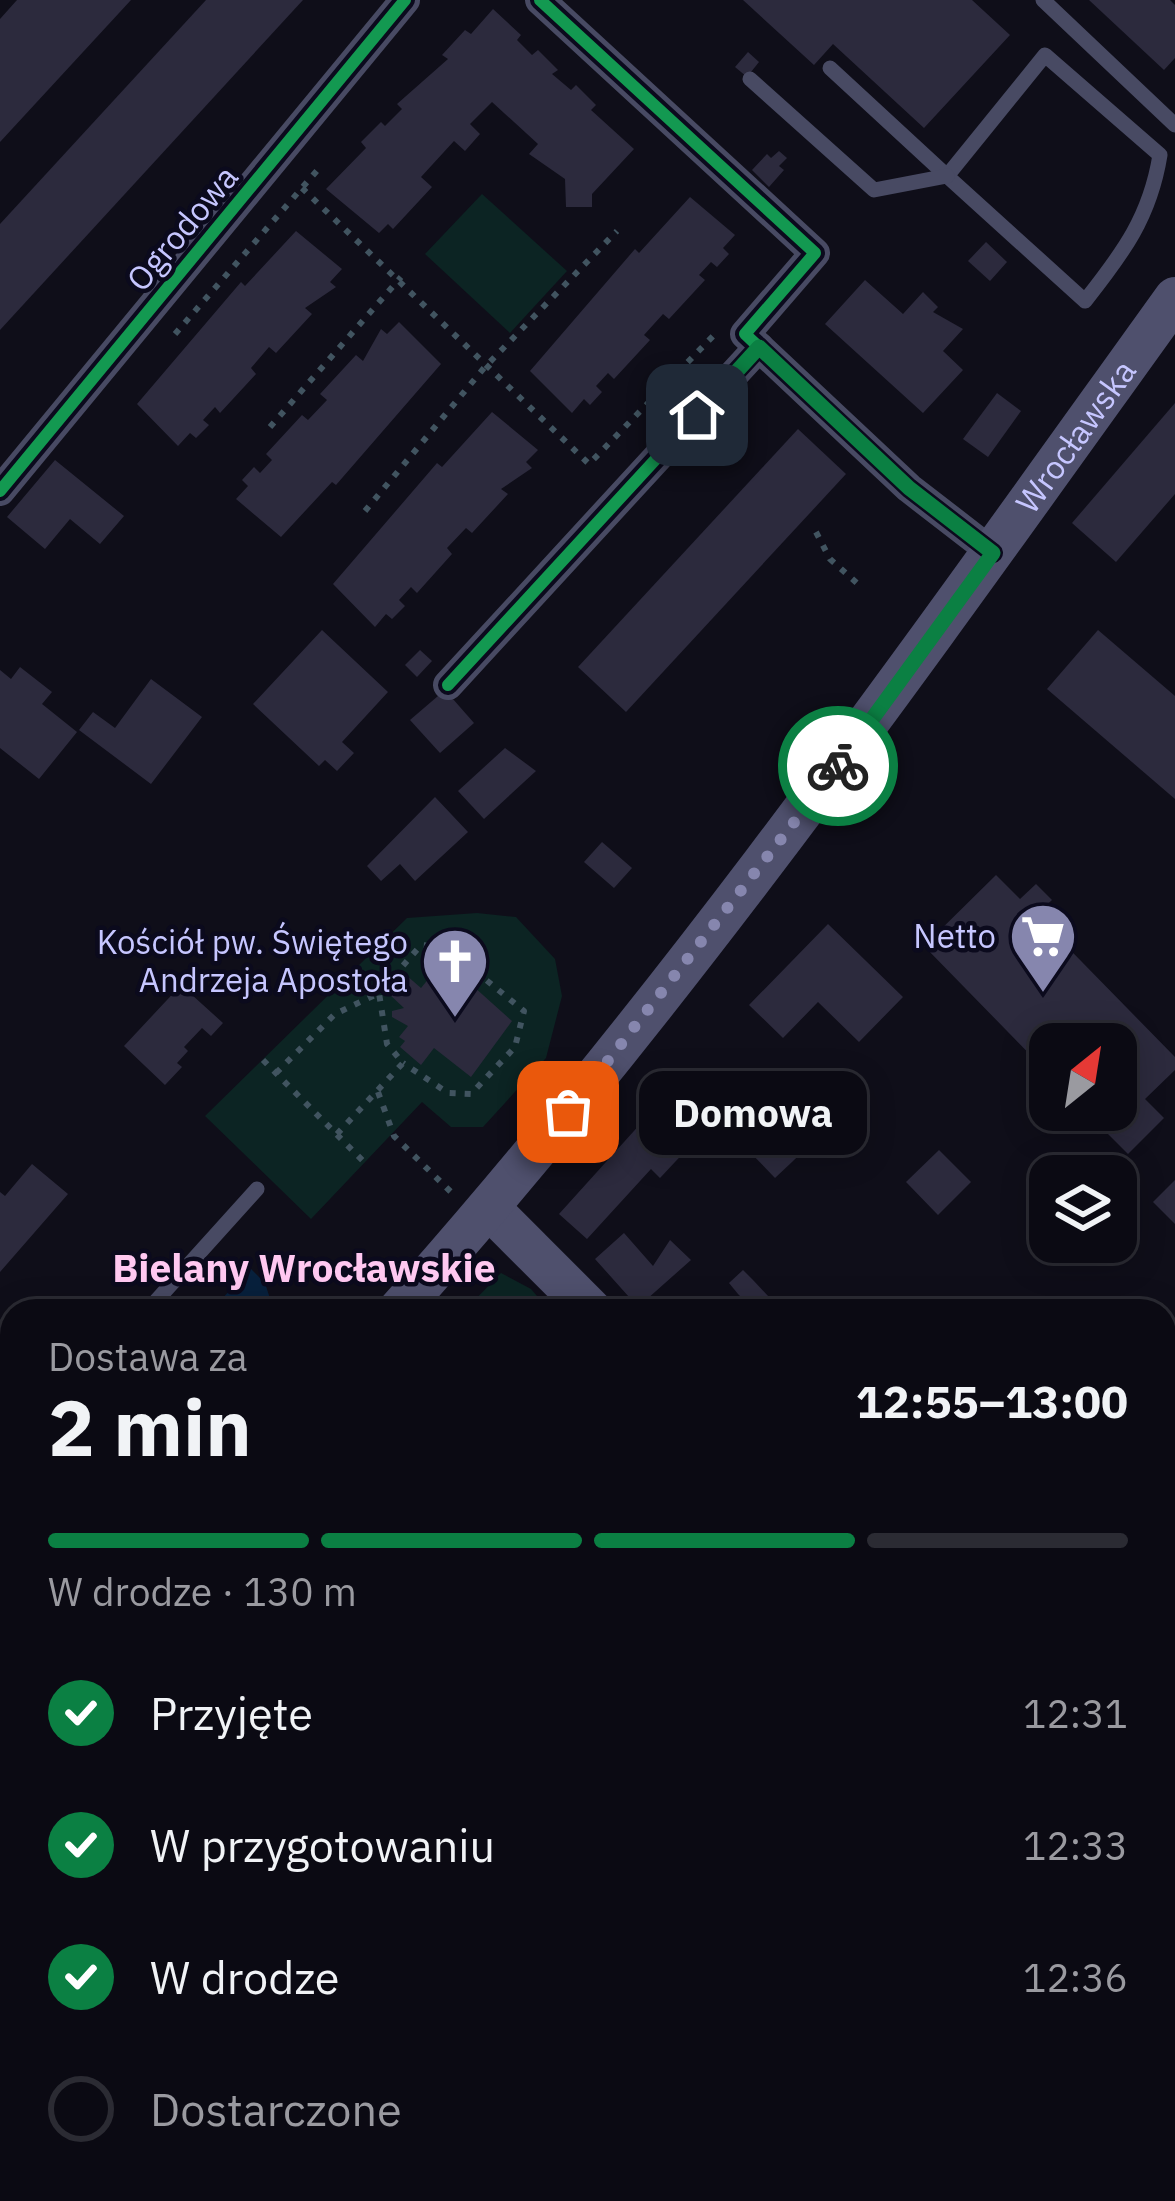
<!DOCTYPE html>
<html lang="pl">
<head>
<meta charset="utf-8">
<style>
  :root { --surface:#0b0a13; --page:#14131c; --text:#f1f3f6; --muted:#9a9aa0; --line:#2b2b33; --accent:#0b8043 }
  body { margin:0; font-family:"IBM Plex Sans",sans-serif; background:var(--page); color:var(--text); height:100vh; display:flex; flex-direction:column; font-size:45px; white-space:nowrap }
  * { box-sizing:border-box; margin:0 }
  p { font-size:39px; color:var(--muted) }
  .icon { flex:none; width:66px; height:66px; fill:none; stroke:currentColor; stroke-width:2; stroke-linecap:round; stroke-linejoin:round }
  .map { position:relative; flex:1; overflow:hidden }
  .panel { position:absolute; left:0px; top:1299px; width:1176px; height:903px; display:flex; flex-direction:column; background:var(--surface); border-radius:36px 36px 0 0; box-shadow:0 6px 30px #0003,0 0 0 3px var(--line) }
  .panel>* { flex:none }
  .needle { width:78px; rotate:30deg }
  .tools { position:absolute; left:1029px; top:1023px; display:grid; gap:24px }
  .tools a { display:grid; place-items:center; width:108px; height:108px; border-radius:24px; background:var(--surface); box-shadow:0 6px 30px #0003,0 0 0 3px var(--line); font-size:60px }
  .pin { position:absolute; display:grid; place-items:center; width:102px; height:102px; color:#fff; margin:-51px; border-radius:24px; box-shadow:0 6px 18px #0006 }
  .courier { position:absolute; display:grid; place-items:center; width:120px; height:120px; margin:-60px; border:9px solid #0b8043; border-radius:50%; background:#fff; color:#222; box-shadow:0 3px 15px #0007 }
  .bubble { position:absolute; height:84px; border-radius:24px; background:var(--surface); box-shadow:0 6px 30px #0003,0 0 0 3px var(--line); font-size:39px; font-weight:700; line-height:84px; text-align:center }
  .summary em { font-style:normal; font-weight:700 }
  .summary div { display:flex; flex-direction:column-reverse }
  .summary { display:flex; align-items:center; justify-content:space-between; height:204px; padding:0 48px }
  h1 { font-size:78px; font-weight:700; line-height:90px }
  .bar { display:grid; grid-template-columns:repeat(4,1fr); gap:18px 12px; align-content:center; height:144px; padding:0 48px }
  .bar i { height:15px; border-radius:9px; background:var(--line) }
  .bar .selected { background:var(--accent) }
  .bar p { grid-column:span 4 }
  ol { padding:0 48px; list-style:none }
  li { display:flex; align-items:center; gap:36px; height:132px }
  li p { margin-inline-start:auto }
  li .icon { padding:12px; border-radius:50%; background:var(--accent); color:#fff; stroke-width:4 }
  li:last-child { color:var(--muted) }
  li i { width:66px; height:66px; border:6px solid var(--line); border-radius:50% }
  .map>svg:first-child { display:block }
</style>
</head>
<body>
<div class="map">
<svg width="1175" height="2201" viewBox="0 0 1175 2201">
  <rect width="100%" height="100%" fill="#0f0e19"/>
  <!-- green -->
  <g fill="#0c2423">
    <polygon points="482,194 567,271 510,333 425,254"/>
    <polygon points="477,913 516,917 555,959 562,996 546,1058 483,1127 451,1127 422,1102 311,1219 205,1116 407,918"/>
    <polygon points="501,1273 531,1289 550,1311 464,1311"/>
  </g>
  <!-- water -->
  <polygon fill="#07203c" points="250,1268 265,1283 274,1311 211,1311"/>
  <!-- building -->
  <g fill="#2c2a3d">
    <polygon points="17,0 131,0 0,142 0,19"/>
    <polygon points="206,0 303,0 0,330 0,224"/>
    <polygon points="743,0 972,0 1010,35 924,128 833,44 814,65"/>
    <polygon points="1089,0 1170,0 1175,5 1175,58 1164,70"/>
    <polygon points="493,9 521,35 517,40 532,55 538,50 558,70 552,74 571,90 576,85 596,105 591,110 634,149 592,194 592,207 566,207 565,179 529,154 538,144 492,102 470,124 480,134 465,151 454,141 421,177 432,187 393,229 388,224 379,233 326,189 366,148 361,142 381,122 385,126 402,109 397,104 448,59 442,55 465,30 471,34"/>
    <polygon points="748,52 759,62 747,77 735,67"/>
    <polygon points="779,151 787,158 779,166 784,170 769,187 752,170 767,154 771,158"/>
    <polygon points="690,197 735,235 723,248 729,254 717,267 711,262 699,275 705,280 669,319 663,314 644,335 650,340 614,379 608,373 596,386 602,392 590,405 584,399 572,413 530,371 635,249 639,253"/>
    <polygon points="296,231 342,269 330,282 336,287 305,308 312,314 276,353 269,347 251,368 256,374 220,413 215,407 203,420 209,425 196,438 190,433 178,446 137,404 241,282 245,286"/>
    <polygon points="986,242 1007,262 990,281 968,261"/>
    <polygon points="865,280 903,314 923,292 938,307 933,312 963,329 943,351 963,370 923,413 825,324"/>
    <polygon points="399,322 441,364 336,485 332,482 281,537 236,499 248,486 242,480 254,467 260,473 272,460 266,454 302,415 308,420 327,400 320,394 356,355 363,361 381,329 387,334"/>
    <polygon points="997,393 1021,411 988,457 963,439"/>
    <polygon points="1175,403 1175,494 1116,562 1072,523"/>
    <polygon points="492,412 538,450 526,462 532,468 501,489 508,494 472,533 466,528 447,548 452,554 417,593 411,587 399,600 405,606 392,619 386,614 375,627 333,584 437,463 442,467"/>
    <polygon points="798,429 846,474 626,712 578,667"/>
    <polygon points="55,460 124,516 100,544 70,519 45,549 7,517"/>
    <polygon points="322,630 388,692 342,742 354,753 337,771 325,760 319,766 253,704"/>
    <polygon points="1098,630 1175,696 1175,799 1047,689"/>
    <polygon points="420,650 432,661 417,677 405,665"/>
    <polygon points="20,667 52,692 42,704 77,732 39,779 0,748 0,670 11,679"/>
    <polygon points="151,679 202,717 151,784 79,730 93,712 115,728"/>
    <polygon points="445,690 474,723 440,753 410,720"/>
    <polygon points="505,748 536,771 484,819 458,791"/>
    <polygon points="435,797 468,832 415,881 400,864 381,881 367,866"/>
    <polygon points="602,842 632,868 614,888 584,862"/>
    <polygon points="996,875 1020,899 1036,884 1052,900 1036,915 1175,1057 1175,1070 1145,1099 1164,1118 1128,1154 1084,1110 1116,1110 1116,1044 1050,1044 1050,1075 924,946"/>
    <polygon points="828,924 903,997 859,1042 818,1002 783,1038 749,1005"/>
    <polygon points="444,960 512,1021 471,1077 434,1048 421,1065 400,1047 405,1041 399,1037 408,1026 392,1017 392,1011 404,1008 389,994 406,975 421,988"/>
    <polygon points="181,985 223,1023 211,1036 202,1028 184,1047 188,1051 177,1063 182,1067 165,1085 124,1046"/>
    <polygon points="652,1111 690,1146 660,1178 651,1169 587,1239 559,1214"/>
    <polygon points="781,1114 810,1145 775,1178 746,1148"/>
    <polygon points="939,1150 971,1182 938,1215 906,1182"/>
    <polygon points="32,1164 68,1194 0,1272 0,1192 5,1196"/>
    <polygon points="1175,1180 1175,1224 1153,1202"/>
    <polygon points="624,1233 653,1266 670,1240 691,1260 638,1307 595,1259"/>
    <polygon points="743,1270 753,1280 782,1311 755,1311 738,1294 729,1283"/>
    <polygon points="12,1517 12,1542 8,1540 0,1551 0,1521"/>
    <polygon points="9,1572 12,1575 12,1620 0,1602 0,1582"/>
    <polygon points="0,1922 12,1933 12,1980 0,1993"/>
    <polygon points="222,2190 251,2190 261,2201 210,2201"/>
    <polygon points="636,2190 720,2190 730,2201 640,2201"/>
    <polygon points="864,2190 1139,2190 1146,2198 851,2201"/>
  </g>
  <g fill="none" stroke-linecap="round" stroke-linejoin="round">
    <!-- path -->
    <g stroke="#415460" stroke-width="6" stroke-dasharray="6 9" stroke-linecap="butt">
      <polyline points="302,188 589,464 714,335"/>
      <polyline points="175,334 321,166"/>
      <polyline points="270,427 401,277"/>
      <polyline points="365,511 484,368 617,231"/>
      <polyline points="816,532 830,559 858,584"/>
      <polyline points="263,1060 364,1162"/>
      <polyline points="276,1073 335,1014 379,993"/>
      <polyline points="378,1092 394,1136 452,1193"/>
      <polyline points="337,1134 403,1063 387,1044 379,993 421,945 446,947 524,1011 515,1047 471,1094 448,1093 403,1063"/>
    </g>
    <!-- lane -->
    <g stroke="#484a63" stroke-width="15">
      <polyline points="1043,0 1175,125"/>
      <path d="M1045,55L1160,155C1150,217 1123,253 1085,301L947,176Z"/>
      <polyline points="830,68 947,176"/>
      <polyline points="750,79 874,190 947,176"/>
      <polyline points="147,1311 257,1189"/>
    </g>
    <!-- street -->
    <g stroke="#484a63" stroke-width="30">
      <polyline points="540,0 815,253 745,334 909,488 993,553"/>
      <polyline points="0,491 405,0"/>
      <polyline points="448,685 759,347"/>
      <polyline points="0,1340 12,1350"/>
      <polyline points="0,1508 12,1494"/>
      <polyline points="443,2190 454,2201"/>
      <polyline points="403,2201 412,2190"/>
    </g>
    <!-- secondary -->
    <g stroke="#4f506d" stroke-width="42">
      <polyline points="489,1208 592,1311"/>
      <path id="s1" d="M398,1311C682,992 926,644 1175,298"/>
      <polyline points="0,1753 12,1740"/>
      <polyline points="1164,1967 1175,1980"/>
    </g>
    <defs>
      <g id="cycleway">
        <polyline points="540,0 815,253 745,334 909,488 993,553"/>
        <polyline points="0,491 405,0"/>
        <polyline points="448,685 759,347"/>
      </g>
    </defs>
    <!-- cycleway casing -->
    <use href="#cycleway" stroke="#0b0a1d" stroke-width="20"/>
    <!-- cycleway -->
    <use href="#cycleway" stroke="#139951" stroke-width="12"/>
  </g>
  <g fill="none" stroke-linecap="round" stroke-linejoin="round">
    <!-- done -->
    <polyline stroke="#8686ae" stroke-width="12" stroke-dasharray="0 21.6" points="568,1112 838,766"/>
    <!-- route -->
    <polyline stroke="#0b8043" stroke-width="15" points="697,415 759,347 909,488 993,553 838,766"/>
  </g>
  <!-- icons -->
  <defs>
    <symbol id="supermarket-pin" viewBox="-11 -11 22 30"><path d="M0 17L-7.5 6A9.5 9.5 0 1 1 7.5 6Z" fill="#8686ae" stroke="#0b0a1d"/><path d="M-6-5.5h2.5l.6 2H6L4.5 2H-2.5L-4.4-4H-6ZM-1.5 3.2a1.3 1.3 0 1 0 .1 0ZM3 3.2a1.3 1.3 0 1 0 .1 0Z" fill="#fff"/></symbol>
    <symbol id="church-pin" viewBox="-11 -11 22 30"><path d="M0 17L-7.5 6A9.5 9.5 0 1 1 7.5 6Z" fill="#8686ae" stroke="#0b0a1d"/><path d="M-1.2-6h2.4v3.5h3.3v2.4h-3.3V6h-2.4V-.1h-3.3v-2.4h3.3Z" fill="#fff"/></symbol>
  </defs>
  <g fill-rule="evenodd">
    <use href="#supermarket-pin" x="1005" y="898" width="76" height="104"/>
    <use href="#church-pin" x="417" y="923" width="76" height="104"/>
  </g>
  <g text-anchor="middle" stroke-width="9" stroke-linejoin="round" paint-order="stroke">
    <!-- street labels -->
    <g font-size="33" fill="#c6c6ff" stroke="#0b0a1d">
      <text transform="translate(182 228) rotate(-50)" y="12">Ogrodowa</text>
      <text dy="12" stroke="none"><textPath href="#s1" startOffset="1107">Wrocławska</textPath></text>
    </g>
    <!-- poi labels -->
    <g font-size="33" fill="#c6c6ff" stroke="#0b0a1d" text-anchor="end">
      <text x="996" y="948">Netto</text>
      <text x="408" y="954">Kościół pw. Świętego<tspan x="408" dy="38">Andrzeja Apostoła</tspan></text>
    </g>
    <!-- quarter labels -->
    <g font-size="39" font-weight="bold" fill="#ffc8f1" stroke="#0b0a1d">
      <text x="304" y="1282">Bielany Wrocławskie</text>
    </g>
  </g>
</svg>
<div class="tools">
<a><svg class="needle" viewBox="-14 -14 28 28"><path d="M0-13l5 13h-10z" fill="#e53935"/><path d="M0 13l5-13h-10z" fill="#9a9aa0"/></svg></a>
<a><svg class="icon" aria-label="layers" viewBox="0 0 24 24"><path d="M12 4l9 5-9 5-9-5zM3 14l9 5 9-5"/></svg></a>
</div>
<div class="pin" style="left:568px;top:1112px;background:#ea580c"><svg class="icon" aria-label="bag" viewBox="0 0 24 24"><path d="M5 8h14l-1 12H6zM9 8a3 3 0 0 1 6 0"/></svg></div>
<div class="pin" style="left:697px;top:415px;background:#1f2937"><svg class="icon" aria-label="home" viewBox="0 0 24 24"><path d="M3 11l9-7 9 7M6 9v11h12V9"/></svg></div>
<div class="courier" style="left:838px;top:766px"><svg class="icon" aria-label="bike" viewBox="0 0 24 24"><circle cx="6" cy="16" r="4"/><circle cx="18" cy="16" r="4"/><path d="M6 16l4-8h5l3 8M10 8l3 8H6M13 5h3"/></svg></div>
<div class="bubble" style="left:639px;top:1071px;width:228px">Domowa</div>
<section class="panel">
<div class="summary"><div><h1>2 min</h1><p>Dostawa za</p></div><em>12:55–13:00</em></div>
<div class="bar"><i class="selected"></i><i class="selected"></i><i class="selected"></i><i></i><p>W drodze · 130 m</p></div>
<ol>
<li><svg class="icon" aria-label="check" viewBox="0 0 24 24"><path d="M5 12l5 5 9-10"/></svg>Przyjęte<p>12:31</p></li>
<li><svg class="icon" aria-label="check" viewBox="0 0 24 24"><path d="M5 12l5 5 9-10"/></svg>W przygotowaniu<p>12:33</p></li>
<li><svg class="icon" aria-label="check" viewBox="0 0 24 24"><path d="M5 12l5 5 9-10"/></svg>W drodze<p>12:36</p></li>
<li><i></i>Dostarczone</li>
</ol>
</section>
</div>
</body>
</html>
